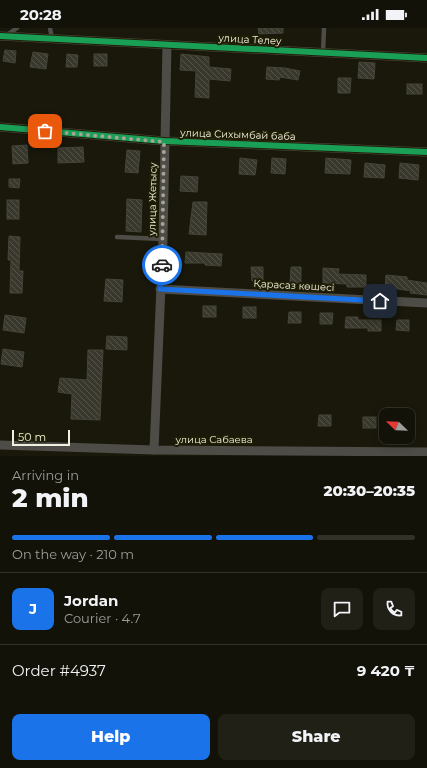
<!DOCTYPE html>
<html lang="en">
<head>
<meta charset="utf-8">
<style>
  :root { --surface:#131208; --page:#202016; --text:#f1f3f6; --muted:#9d9e9c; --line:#323229; --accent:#1a73e8 }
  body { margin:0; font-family:Montserrat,sans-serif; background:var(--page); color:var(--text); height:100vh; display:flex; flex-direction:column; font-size:15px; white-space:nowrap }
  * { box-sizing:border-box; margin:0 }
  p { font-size:13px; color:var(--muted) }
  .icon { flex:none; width:22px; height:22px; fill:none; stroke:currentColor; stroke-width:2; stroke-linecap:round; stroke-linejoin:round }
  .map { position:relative; height:428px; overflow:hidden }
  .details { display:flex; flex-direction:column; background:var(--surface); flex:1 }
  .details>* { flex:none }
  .needle { width:26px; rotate:293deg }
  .controls { position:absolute; left:379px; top:380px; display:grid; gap:8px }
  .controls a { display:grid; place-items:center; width:36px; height:36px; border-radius:8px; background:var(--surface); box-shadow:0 2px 10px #0003,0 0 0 1px var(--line); font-size:20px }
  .scale { position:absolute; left:12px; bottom:10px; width:58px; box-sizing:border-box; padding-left:4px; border:2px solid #f0f0e1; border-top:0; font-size:11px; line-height:14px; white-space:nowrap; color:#f0f0e1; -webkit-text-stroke:3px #1f1e05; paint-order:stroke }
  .pin { position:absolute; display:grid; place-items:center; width:34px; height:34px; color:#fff; margin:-17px; border-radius:8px; box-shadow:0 2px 6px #0006 }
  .courier { position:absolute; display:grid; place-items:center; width:40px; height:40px; margin:-20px; border:3px solid #1a73e8; border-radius:50%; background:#fff; color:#222; box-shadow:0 1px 5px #0007 }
  .overview em { font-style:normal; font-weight:800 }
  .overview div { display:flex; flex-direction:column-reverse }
  .overview { display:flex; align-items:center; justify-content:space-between; height:68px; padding:0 12px }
  h1 { font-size:26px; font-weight:800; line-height:30px }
  .bar { display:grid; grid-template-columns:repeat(4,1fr); gap:6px 4px; align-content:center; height:48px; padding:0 12px }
  .bar i { height:5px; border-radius:3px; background:var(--line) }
  .bar .on { background:var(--accent) }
  .bar p { grid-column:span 4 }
  .line { display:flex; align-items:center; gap:10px; padding:0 12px; border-top:1px solid var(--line) }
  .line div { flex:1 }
  .round { display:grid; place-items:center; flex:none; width:42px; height:42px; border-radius:8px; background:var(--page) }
  .button { display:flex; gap:8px; margin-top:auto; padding:8px 12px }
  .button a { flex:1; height:46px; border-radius:8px; background:var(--accent); color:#fff; font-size:16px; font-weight:800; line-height:46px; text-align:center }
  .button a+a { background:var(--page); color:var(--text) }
  .status { display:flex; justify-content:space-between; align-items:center; height:28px; padding:0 20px; background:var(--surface); direction:ltr }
  .status svg { height:11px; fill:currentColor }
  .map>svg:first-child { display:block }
</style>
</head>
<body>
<div class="status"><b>20:28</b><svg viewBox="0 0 49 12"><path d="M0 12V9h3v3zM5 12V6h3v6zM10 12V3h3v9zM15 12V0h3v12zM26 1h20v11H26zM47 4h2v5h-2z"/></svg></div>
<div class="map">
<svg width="427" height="428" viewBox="0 0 427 428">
  <defs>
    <pattern id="building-back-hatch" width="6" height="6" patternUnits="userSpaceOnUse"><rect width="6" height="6" fill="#39382d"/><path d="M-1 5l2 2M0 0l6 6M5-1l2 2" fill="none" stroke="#56554b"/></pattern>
  </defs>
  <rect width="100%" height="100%" fill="#19180b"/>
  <!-- building -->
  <g fill="url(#building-back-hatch)" stroke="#454439">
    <polygon points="258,0 283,0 283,5 259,6"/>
    <polygon points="5,22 16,23 15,35 3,33"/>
    <polygon points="33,24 48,26 46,41 30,39"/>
    <polygon points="67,26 78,27 77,39 66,39"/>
    <rect x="94" y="26" width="13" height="12"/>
    <polygon points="181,26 209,29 209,39 231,41 230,53 209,51 209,70 195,69 196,43 180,42"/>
    <polygon points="359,34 375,35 374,51 358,50"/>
    <polygon points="267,39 285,40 300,43 298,52 280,49 279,52 266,51"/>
    <polygon points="338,50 351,50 350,65 338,65"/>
    <rect x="407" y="56" width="15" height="10"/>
    <polygon points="27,117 28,135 13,136 12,118"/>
    <polygon points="83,119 84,134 58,135 58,120"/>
    <polygon points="127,122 140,123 138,145 125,144"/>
    <polygon points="240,130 257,132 255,147 239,146"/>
    <polygon points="272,130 286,131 285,146 271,145"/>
    <polygon points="326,130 351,132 350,146 325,145"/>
    <polygon points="365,135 385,137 384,150 364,149"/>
    <polygon points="400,135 419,137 418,152 399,150"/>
    <polygon points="181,148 198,149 197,164 180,163"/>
    <polygon points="9,151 20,151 19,160 9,159"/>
    <polygon points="127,171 142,172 141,204 126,203"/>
    <rect x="7" y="172" width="12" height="19"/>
    <polygon points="193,174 207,174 206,207 189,206"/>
    <polygon points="9,208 20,209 19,243 23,243 22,265 10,265 11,232 8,232"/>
    <polygon points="186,224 222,226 221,238 205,237 205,235 185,235"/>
    <polygon points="251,239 263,239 263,253 252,253"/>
    <polygon points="291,239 301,239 301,255 290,255"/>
    <polygon points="323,240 339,241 338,246 366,247 366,259 347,259 347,256 323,255"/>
    <polygon points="386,247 407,249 407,252 427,255 427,267 410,265 411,263 385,259"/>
    <polygon points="106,251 123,252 122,274 104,273"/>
    <rect x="203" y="278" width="13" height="11"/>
    <rect x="243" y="279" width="13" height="11"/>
    <polygon points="289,284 301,284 301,295 288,295"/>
    <polygon points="320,285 333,285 332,296 320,296"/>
    <polygon points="5,287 26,290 24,305 3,302"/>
    <polygon points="346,289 358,289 358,292 381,292 381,303 368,303 368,300 345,300"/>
    <polygon points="397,292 409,292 409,303 396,302"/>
    <polygon points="107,308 127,309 127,322 106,321"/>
    <polygon points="3,321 24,324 22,339 1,336"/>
    <polygon points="88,322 103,322 100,392 71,391 72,366 58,364 60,350 87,352"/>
    <polygon points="319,387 331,387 331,398 318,398"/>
    <rect x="363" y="389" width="13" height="11"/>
  </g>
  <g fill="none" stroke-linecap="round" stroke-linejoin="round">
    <!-- service -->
    <g stroke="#4d4c46" stroke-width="4.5">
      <polyline points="50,0 52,11"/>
      <polyline points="7,7 17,0"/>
      <polyline points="323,25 324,0"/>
      <polyline points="117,209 163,211"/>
    </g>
    <!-- minor -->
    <g stroke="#4d4c46" stroke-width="9">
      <polyline points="0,8 427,30"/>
      <polyline points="0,99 164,113 427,124"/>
      <polyline points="160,261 427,275"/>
      <polyline points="0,417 154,422 427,424"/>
      <polyline points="154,422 163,211 167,17"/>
    </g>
    <defs>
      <g id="cycleway">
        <polyline points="0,8 427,30"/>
        <polyline points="0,99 164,113 427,124"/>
      </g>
    </defs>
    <!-- cycleway casing -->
    <use href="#cycleway" stroke="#1f1e05" stroke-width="8"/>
    <!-- cycleway -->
    <use href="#cycleway" stroke="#1a9f57" stroke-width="6"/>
  </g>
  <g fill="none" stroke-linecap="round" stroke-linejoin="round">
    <!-- done -->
    <polyline stroke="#a5a496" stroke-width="4" stroke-dasharray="0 7.2" points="45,103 164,114 162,237"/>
    <!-- route -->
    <polyline stroke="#1a73e8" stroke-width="5" points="162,237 160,261 380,273"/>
  </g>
  <g text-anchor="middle" stroke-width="4" stroke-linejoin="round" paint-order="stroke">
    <!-- street labels -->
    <g font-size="10" fill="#f0f0e1" stroke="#1f1e05">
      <text transform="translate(250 11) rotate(3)" y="4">улица Телеу</text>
      <text transform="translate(238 106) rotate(2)" y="4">улица Сихымбай баба</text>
      <text transform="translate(152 171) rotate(-89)" y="4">улица Жетысу</text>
      <text transform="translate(294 257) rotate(3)" y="4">Қарасаз көшесі</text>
      <text x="214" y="415">улица Сабаева</text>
    </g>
  </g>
</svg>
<div class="controls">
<a><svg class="needle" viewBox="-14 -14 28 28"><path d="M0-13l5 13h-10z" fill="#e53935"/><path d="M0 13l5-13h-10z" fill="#9d9e9c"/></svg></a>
</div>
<div class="scale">50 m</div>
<div class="pin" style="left:45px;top:103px;background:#ea580c"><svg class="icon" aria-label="bag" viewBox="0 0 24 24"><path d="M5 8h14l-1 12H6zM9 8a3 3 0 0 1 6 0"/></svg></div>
<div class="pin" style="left:380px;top:273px;background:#1f2937"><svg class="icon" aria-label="home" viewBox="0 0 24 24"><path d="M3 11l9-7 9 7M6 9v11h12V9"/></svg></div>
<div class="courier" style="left:162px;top:237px"><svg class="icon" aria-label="car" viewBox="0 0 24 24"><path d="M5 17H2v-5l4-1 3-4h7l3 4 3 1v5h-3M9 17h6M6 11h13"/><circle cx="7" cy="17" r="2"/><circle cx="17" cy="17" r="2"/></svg></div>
</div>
<section class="details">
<div class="overview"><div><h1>2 min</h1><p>Arriving in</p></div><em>20:30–20:35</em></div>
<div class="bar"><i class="on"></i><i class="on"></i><i class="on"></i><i></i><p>On the way · 210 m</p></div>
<div class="line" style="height:72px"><b class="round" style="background:var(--accent);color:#fff">J</b><div><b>Jordan</b><p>Courier · 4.7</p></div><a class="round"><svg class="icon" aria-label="chat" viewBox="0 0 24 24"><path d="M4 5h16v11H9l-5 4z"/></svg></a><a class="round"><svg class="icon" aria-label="phone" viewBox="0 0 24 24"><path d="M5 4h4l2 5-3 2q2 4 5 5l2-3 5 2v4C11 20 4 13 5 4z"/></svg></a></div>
<div class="line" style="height:52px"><div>Order #4937</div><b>9 420 ₸</b></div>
<div class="button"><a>Help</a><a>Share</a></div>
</section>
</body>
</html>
